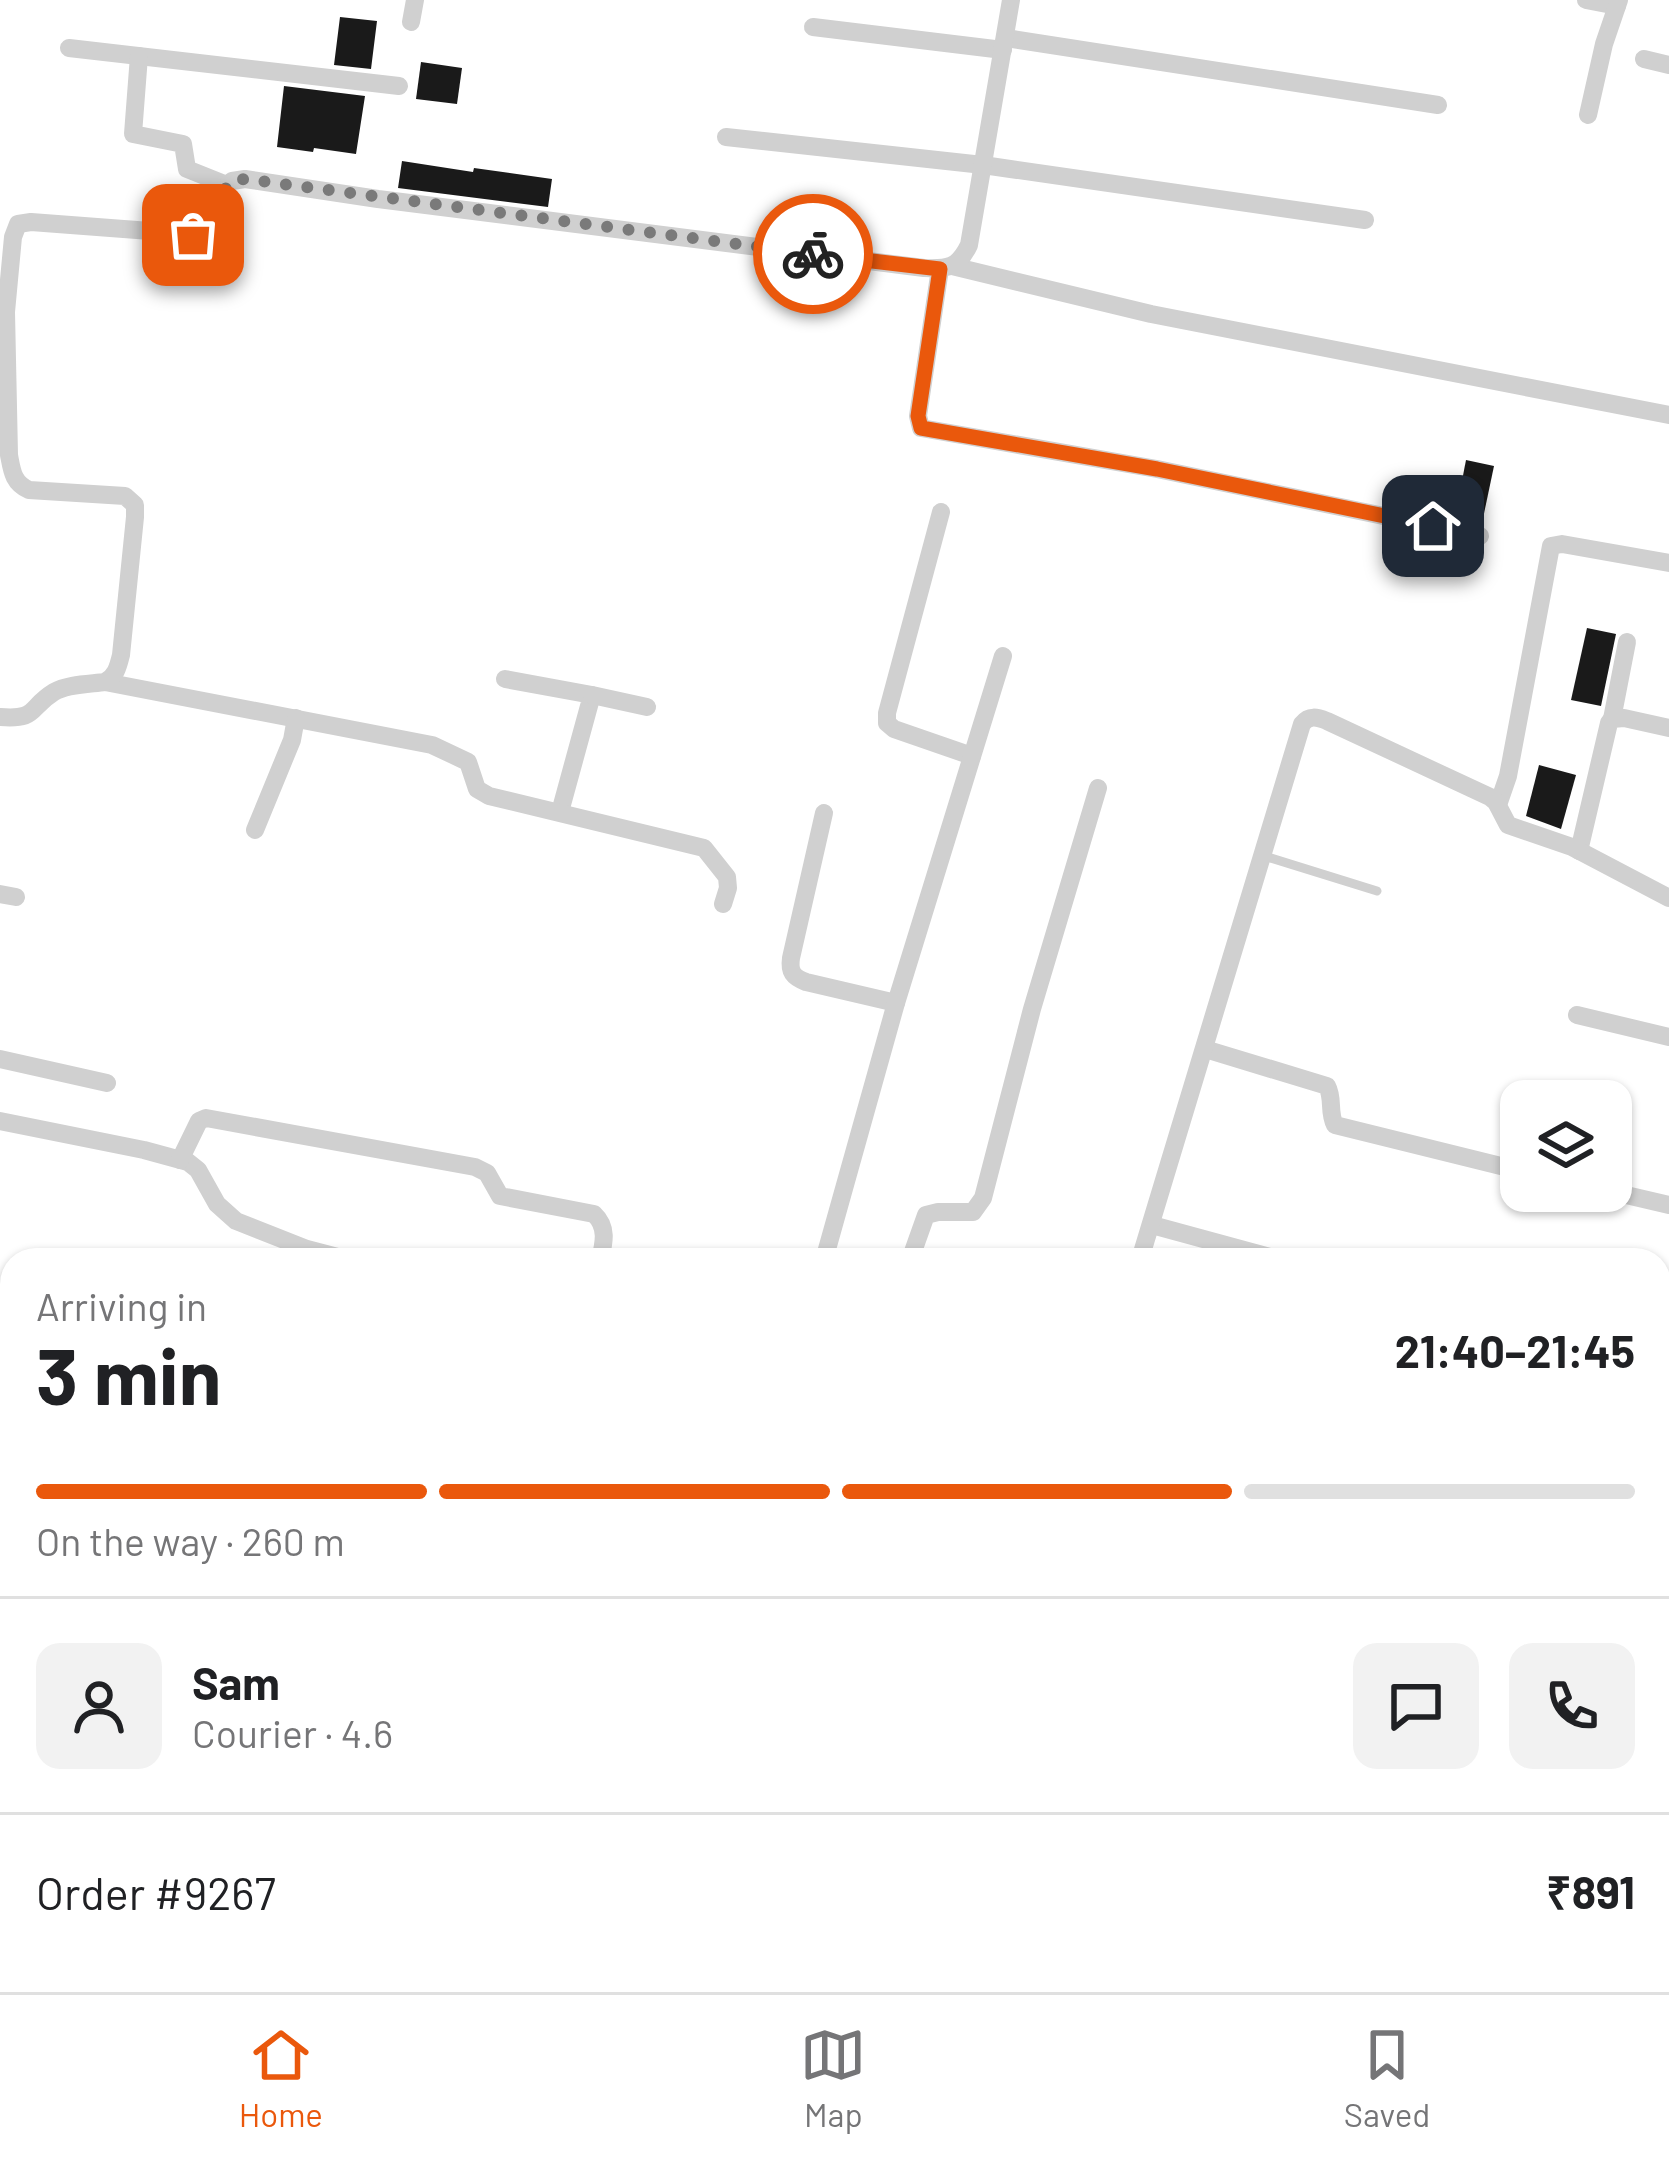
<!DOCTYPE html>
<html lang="en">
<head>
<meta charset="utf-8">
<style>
  :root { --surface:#fff; --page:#f2f2f2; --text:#202124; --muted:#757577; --line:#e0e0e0; --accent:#ea580c }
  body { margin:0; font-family:Barlow,sans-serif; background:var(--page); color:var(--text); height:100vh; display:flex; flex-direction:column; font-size:45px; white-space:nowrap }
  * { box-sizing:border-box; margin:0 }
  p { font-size:39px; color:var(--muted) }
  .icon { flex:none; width:66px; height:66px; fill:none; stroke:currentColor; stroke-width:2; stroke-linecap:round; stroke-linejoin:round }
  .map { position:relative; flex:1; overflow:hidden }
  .drawer { position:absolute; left:0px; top:1248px; width:1671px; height:744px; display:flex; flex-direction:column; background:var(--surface); border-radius:36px 36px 0 0; box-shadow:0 3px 9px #0004 }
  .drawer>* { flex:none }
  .buttons { position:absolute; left:1500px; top:1080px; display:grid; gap:24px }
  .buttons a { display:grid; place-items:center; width:132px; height:132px; border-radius:24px; background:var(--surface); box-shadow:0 3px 9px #0004; font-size:60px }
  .pin { position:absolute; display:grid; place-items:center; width:102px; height:102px; color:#fff; margin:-51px; border-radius:24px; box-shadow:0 6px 18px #0006 }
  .courier { position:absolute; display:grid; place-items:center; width:120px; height:120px; margin:-60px; border:9px solid #ea580c; border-radius:50%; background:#fff; color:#222; box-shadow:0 3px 15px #0007 }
  .overview em { font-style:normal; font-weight:700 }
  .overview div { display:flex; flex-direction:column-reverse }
  .overview { display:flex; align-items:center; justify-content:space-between; height:204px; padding:0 36px }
  h1 { font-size:78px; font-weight:700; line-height:90px }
  .bar { display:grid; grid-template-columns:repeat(4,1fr); gap:18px 12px; align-content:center; height:144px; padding:0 36px }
  .bar i { height:15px; border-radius:9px; background:var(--line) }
  .bar .on { background:var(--accent) }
  .bar p { grid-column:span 4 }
  .line { display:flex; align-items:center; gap:30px; padding:0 36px; border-top:3px solid var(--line) }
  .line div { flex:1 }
  .round { display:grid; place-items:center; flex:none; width:126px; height:126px; border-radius:24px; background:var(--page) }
  .menu { display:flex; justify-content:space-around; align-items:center; height:168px; border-top:3px solid var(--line); background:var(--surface); font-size:33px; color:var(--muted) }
  .menu a { display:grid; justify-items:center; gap:6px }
  .menu .on { color:var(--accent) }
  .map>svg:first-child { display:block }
</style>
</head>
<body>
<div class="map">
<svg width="1669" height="1992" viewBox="0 0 1669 1992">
  <rect width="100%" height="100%" fill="#fff"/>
  <!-- building -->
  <g fill="#1a1a1a">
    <polygon points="340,17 377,21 371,69 334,65"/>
    <polygon points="421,62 462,68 457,104 416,99"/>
    <polygon points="284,86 365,96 356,154 314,148 313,152 277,147"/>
    <polygon points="402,161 473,172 474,168 552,179 548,207 398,188"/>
    <polygon points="1466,460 1494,466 1482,523 1455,517"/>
    <polygon points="1587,628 1616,634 1601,706 1571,700"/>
    <polygon points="1539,765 1576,775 1561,829 1526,816"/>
  </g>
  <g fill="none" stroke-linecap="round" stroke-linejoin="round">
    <!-- service -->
    <polyline stroke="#d0d0d0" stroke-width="9" points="1261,855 1377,891"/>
    <!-- minor -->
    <g stroke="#d0d0d0" stroke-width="18">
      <polyline points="1586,0 1617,6"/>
      <polyline points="411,22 415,0"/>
      <polyline points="813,27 1003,50"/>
      <polyline points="1006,38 1438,105"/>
      <polyline points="69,48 399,86"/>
      <polyline points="139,56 133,134 183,144 187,169 227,185"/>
      <polyline points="1644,59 1669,65"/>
      <polyline points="1588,115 1604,44 1619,0"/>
      <polyline points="726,137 983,165 1365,220"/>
      <polyline points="952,266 1151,314 1669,415"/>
      <polyline points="940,269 918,416 921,428 1157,469 1480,536"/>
      <polyline points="941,512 887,713 887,723 894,729 972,756"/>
      <polyline points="505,679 592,695 560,812"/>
      <polyline points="105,682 432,745 468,762 477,789 489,796 704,848 727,877 728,888 723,904"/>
      <polyline points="592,695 647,707"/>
      <path d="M0,717C38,720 28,708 54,692C67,684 90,684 105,682C116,676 118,667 121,655L135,517V505L125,496L29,490C13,483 12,471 9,455L6,312L13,237L18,224L31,222L203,235L214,229L227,185L232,181L245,179L378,199L924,268C948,269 958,268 969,245L1011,0"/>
      <polyline points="1612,719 1627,642"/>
      <polyline points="1498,805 1508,776 1551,546 1562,544 1669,563"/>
      <path d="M824,813L791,958C789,972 793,977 806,982L896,1003"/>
      <polyline points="255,830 292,740 296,718"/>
      <polyline points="1579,851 1609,723 1612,719 1624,718 1669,728"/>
      <polyline points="0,894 16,897"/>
      <polyline points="1577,1015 1669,1037"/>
      <path d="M1205,1049L1327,1086C1334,1099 1328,1112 1335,1125L1521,1171"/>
      <polyline points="0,1059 107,1083"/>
      <polyline points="0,1121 144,1150 188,1162 198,1170 217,1204 236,1221 307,1249 349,1260"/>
      <path d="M180,1160L199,1121L206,1118L475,1167L487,1173L500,1196L594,1214C608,1227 604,1243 600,1260"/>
      <polyline points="1609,1191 1669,1205"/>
      <polyline points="1152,1225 1281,1260"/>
      <path d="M1141,1256L1302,724C1309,715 1317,717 1327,721L1490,797L1496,802L1508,825L1572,847L1669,898"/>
      <polyline points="824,1260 896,1003 1003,656"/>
      <polyline points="910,1260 926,1215 938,1212 973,1212 983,1198 1032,1009 1098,788"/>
      <polyline points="0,1375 12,1377"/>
      <polyline points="1659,1936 1669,1905"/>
      <polyline points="557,1980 603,1992"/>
      <polyline points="159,1987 176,1992"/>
      <polyline points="30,1992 33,1980"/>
      <polyline points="320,1992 323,1980"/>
      <polyline points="1641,1992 1644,1980"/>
    </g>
  </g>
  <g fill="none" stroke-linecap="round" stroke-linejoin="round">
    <!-- done -->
    <polyline stroke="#7a7a7a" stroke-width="12" stroke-dasharray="0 21.6" points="193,235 209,233 214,229 227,184 232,181 245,179 813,254"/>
    <!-- route -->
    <polyline stroke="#ea580c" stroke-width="15" points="813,254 940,269 918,416 921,428 1157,469 1433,526"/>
  </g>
</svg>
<div class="buttons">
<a><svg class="icon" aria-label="layers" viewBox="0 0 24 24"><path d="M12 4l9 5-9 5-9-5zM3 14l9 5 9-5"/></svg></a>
</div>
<div class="pin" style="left:193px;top:235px;background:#ea580c"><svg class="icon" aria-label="bag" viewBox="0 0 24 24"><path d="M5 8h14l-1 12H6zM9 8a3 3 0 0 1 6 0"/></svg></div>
<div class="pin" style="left:1433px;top:526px;background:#1f2937"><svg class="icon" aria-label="home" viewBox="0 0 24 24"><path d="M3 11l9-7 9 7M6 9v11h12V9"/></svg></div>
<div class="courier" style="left:813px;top:254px"><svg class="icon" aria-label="bike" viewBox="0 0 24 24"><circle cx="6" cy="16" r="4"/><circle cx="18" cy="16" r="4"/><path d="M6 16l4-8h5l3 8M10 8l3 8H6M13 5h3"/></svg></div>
<section class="drawer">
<div class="overview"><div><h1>3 min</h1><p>Arriving in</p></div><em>21:40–21:45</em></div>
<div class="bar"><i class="on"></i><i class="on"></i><i class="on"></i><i></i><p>On the way · 260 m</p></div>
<div class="line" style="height:216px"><a class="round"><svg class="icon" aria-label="person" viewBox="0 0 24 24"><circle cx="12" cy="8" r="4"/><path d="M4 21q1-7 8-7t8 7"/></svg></a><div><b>Sam</b><p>Courier · 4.6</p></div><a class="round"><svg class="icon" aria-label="chat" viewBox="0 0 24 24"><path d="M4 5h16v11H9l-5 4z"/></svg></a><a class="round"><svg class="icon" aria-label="phone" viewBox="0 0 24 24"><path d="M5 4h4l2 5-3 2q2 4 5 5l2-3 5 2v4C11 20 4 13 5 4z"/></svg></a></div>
<div class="line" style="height:156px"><div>Order #9267</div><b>₹891</b></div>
</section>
</div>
<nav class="menu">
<a class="on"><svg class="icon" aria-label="home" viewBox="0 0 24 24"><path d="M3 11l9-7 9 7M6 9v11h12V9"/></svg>Home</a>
<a><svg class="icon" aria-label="map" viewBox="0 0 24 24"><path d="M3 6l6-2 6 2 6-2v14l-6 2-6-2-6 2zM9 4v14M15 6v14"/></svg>Map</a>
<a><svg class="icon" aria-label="saved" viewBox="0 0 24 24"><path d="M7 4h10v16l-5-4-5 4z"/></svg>Saved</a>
</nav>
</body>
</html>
